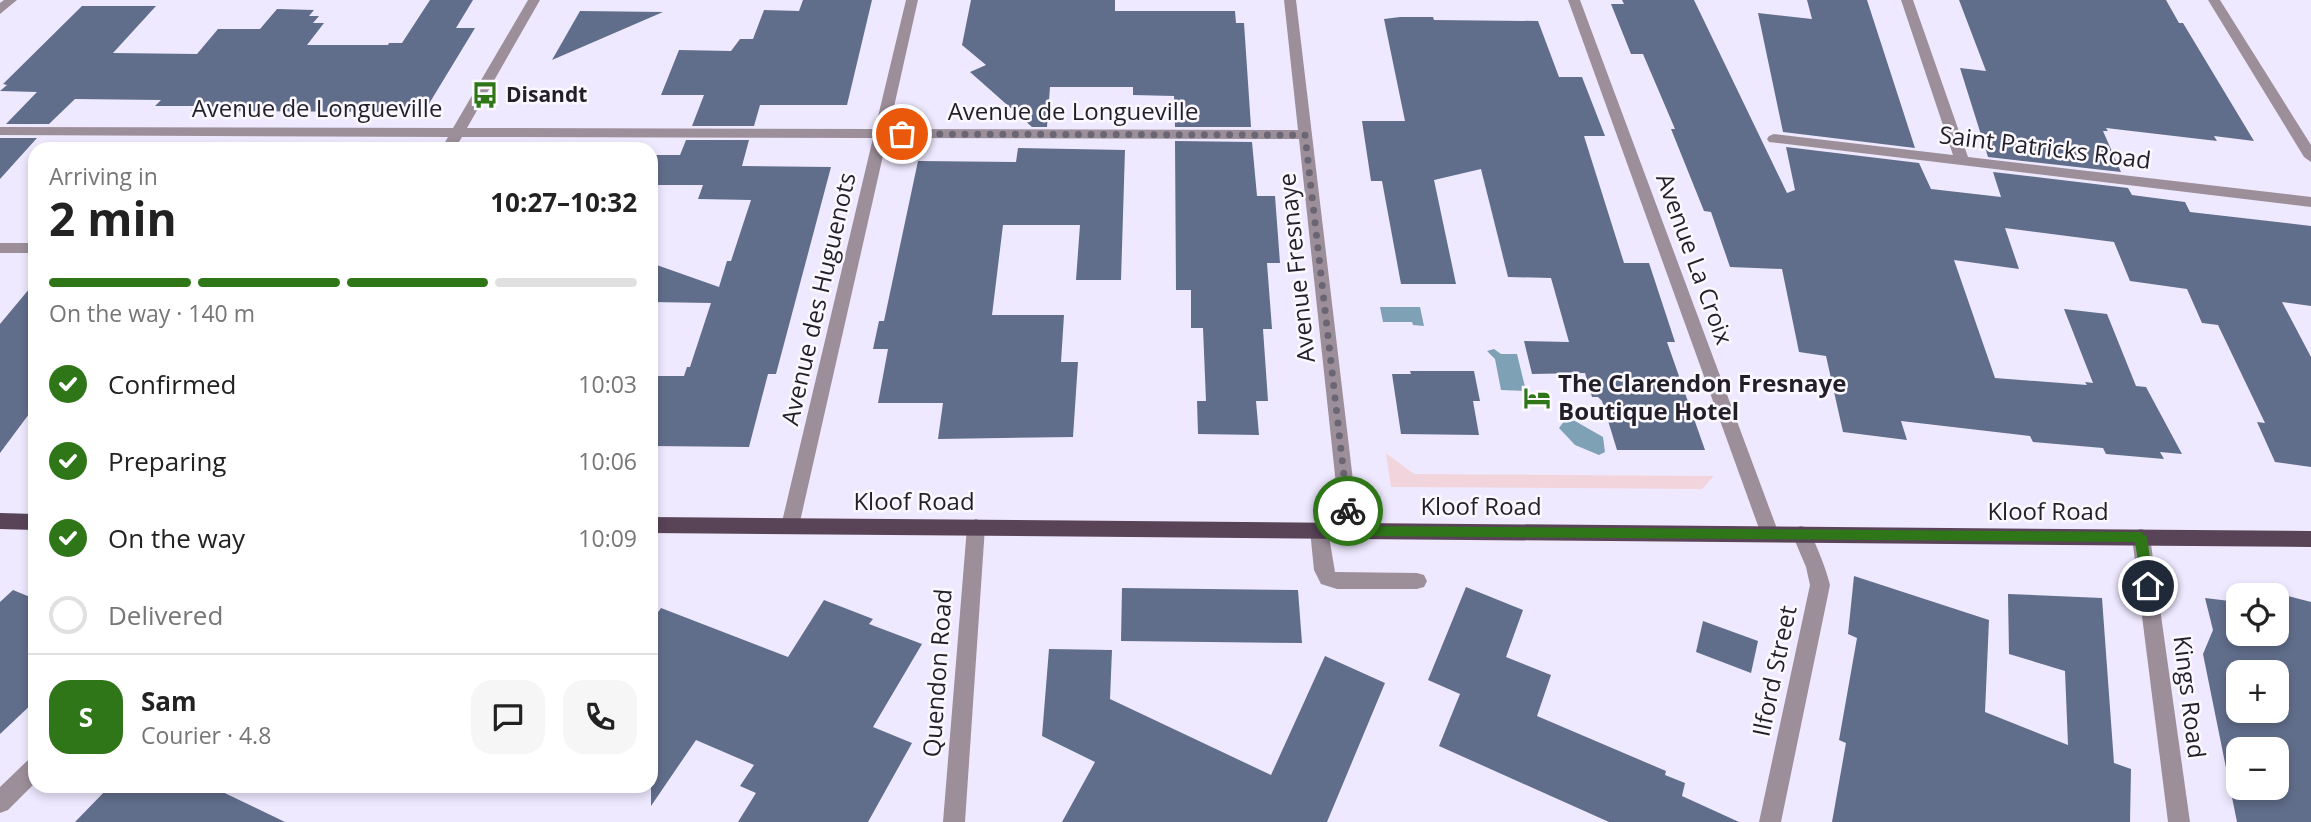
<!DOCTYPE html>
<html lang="en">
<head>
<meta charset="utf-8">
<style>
  :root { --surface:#fff; --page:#f6f6f6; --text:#222; --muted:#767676; --line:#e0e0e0; --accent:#2f7618 }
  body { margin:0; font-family:"Open Sans",sans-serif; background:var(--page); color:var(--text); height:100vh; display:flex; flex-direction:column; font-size:26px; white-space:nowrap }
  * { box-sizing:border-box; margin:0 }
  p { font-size:23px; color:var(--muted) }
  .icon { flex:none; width:38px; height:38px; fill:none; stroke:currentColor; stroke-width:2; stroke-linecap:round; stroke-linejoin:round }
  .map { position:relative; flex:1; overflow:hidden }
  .details { position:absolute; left:28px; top:142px; width:630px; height:651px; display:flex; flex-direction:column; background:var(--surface); border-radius:21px; box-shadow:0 4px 10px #0003 }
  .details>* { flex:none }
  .fabs { position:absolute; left:2226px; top:583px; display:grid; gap:14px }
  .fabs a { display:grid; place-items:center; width:63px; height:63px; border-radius:14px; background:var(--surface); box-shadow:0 4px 10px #0003; font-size:35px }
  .pin { position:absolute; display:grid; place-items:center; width:60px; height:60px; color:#fff; margin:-30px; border:4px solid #fff; border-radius:50%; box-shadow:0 2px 7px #0007 }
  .courier { position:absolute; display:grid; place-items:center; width:70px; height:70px; margin:-35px; border:5px solid #2f7618; border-radius:50%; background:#fff; color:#222; box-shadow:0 2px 9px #0007 }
  .headline em { font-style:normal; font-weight:700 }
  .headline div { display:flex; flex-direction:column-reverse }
  .headline { display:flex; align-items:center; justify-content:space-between; height:119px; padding:0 21px }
  h1 { font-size:46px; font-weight:700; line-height:52px }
  .bar { display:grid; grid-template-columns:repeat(4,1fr); gap:10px 7px; align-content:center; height:84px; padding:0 21px }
  .bar i { height:9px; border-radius:5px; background:var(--line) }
  .bar .current { background:var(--accent) }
  .bar p { grid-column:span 4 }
  .line { display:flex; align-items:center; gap:18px; padding:0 21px; border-top:2px solid var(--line) }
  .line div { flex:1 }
  .round { display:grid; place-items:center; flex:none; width:74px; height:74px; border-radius:21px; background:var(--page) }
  ol { padding:0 21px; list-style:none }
  li { display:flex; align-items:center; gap:21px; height:77px }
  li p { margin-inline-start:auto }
  li .icon { padding:7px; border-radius:50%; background:var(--accent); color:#fff; stroke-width:4 }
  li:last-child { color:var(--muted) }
  li i { width:38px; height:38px; border:4px solid var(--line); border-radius:50% }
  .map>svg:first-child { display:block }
</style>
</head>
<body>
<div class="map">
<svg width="2311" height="822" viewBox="0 0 2311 822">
  <rect width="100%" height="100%" fill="#efe9ff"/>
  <!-- green -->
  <polygon fill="#f2d5dc" points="1386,453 1414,474 1714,476 1702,489 1391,487"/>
  <!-- water -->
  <g fill="#7ea1b6">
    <polygon points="1380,307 1420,307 1424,326 1413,325 1412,322 1383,322"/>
    <polygon points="1494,349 1501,354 1517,354 1526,391 1501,390 1495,359 1487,351"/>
    <polygon points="1565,420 1575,421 1603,437 1605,452 1599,455 1575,445 1559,428"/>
  </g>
  <!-- building -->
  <g fill="#616e8b" fill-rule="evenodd">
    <polygon points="430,0 473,0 456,28 475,28 424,112 191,111 195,106 155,106 161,100 75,99 49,124 6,124 37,92 0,91 7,85 3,84 82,6 156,6 113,53 197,54 218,29 260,29 277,9 314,10 309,16 319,16 313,23 324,23 307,45 388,45 389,43 402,43"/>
    <polygon points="803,0 872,0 847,105 760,105 754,126 692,126 704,95 661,95 679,50 731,51 740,39 753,39 764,10 799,11"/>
    <polygon points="971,0 1115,0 1115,11 1235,11 1236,23 1244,23 1251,127 1175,127 1174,96 1133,95 1133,87 1050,87 1047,127 1032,127 970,72 986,65 962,45"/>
    <polygon points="1622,0 1694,0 1787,193 1795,190 1786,147 1919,163 1931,189 2001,197 1993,172 2128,188 2132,195 2185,202 2190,212 2311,226 2311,306 2282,302 2311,357 2311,467 2275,462 2257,422 2265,423 2218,325 2202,323 2187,289 2130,281 2114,242 2005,228 2019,269 1954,260 1995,378 2087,385 2085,382 2093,383 2064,309 2107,314 2136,386 2146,387 2182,454 2160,452 2164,459 2106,454 2103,448 2033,442 2030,436 1901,421 1907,440 1843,432 1826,356 1799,352 1782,269 1730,267 1711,212 1704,211 1671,129 1675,129 1643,54 1631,54 1611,4 1624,4"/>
    <polygon points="1807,0 1867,0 1915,148 1783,132 1758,13 1812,19"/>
    <polygon points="1959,0 2166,0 2179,23 2183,23 2254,141 2214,136 2217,141 2106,128 2108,131 2103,131 2121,172 1988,157 1960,68 1986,71"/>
    <polygon points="580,11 663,12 552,60"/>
    <polygon points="1400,17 1433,17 1434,20 1538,21 1559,77 1582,77 1605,136 1584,136 1624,263 1649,263 1675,342 1667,342 1705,450 1617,450 1602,401 1598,397 1592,397 1585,373 1532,374 1524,341 1569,342 1551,278 1508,277 1481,169 1434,180 1456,284 1401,284 1382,181 1371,181 1362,121 1405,121 1384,19"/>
    <polygon points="0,138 37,138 0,179"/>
    <polygon points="686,140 749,140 742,166 831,167 776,374 768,374 749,447 651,446 651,376 684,376 687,367 690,367 711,303 651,302 651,263 719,287 727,261 731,261 751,200 698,199 703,185 651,185 651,155 680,155"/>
    <polygon points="1175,141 1252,142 1257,196 1275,196 1280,263 1267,263 1272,329 1263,329 1268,401 1256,401 1259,435 1198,434 1197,401 1206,401 1203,328 1191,328 1191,290 1176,290"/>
    <polygon points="1018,148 1125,150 1121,280 1076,280 1080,225 1003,225 992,315 1064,315 1061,362 1078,362 1073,437 938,439 943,403 878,403 888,349 873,349 879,321 884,321 918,161 1016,162"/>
    <polygon points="35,282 35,406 0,453 0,324"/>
    <polygon points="1410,371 1474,371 1480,401 1473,401 1479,435 1401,434 1392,374 1411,374"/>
    <polygon points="1854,576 1989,620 1985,712 2068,745 2065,671 2009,654 2008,594 2102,598 2114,763 2131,769 2130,822 1832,822 1846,743 1839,740 1857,638 1848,634"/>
    <polygon points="1466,587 1523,610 1506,657 1551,675 1537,716 1666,771 1665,775 1685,783 1682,796 1739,822 1609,822 1439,746 1460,694 1428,680"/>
    <polygon points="1122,588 1298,590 1302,643 1121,641"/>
    <polygon points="13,590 35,599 35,701 0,734 0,602"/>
    <path d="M2276,593L2311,602V822H2237L2203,654L2213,630L2205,598L2238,602V634H2277V607L2280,608ZM2238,672H2277V710H2238ZM2238,749H2277V788H2238Z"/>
    <polygon points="824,600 873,619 869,624 922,644 873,727 912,743 868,822 738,822 756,793 740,786 754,765 696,740 651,806 651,622 661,608 788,657"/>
    <polygon points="1703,621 1758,641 1751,673 1696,652"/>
    <polygon points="1049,649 1112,650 1110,699 1271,775 1325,656 1385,683 1327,822 1062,822 1095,762 1042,736"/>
    <polygon points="110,786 210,786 285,822 75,822"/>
  </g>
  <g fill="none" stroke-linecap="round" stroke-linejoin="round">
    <!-- minor -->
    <g fill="#9c8f9a" fill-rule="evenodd">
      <polygon points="4,0 17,0 0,14 0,3"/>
      <polygon points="528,0 540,0 467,128 875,129 906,0 918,0 889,129 1298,130 1284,0 1296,0 1359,531 1357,537 1350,539 1343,537 1341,531 1299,139 887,138 799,526 797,531 790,534 783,531 781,526 873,138 462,137 455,149 441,149 448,137 0,135 0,127 453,128"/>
      <polygon points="1568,0 1580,0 1779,534 1777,540 1770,542 1763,540 1761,534"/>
      <polygon points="1901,0 1913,0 1968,157 2311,197 2311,207 1769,142 1767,139 1769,136 1774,134 1953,155"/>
      <polygon points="2208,0 2220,0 2311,145 2311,162 2304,157"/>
      <rect x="0" y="243" width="35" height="10"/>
      <polygon points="976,519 983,522 985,527 965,822 943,822 967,527 969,522"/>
      <polygon points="1319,522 1326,524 1328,530 1335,572 1417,573 1424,575 1427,581 1424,587 1417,589 1337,589 1321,584 1314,570 1310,530 1312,524"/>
      <path d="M1801,526L1808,528C1817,547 1825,565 1830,585L1781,822H1759L1810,585L1806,567L1792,534L1794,528Z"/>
      <polygon points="2141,529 2148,531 2150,537 2190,822 2168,822 2132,537 2134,531"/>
      <polygon points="35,758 35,783 8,810 0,813 0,787 27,761"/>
    </g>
    <!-- major -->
    <g fill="#594457" fill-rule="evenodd">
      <polygon points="0,513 35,514 35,530 0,529"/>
      <polygon points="651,517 2311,531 2311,547 651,533"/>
    </g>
  </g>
  <!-- route -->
  <polygon fill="#2f7618" points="1348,506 1354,511 1355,526 2141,532 2147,537 2154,586 2148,592 2142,586 2135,542 1350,536 1344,531 1342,511"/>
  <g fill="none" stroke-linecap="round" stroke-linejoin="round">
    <!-- done -->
    <polyline stroke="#6a6674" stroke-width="7" stroke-dasharray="0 12.6" points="902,134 1305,135 1348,511"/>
  </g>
  <!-- icons -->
  <defs>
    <symbol id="bus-bare" viewBox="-9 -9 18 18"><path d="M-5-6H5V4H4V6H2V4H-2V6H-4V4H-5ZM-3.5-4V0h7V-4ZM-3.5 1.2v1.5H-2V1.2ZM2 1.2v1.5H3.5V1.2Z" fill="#2f7618" stroke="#fbf9ff" stroke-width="2.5" paint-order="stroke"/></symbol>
    <symbol id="hotel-bare" viewBox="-9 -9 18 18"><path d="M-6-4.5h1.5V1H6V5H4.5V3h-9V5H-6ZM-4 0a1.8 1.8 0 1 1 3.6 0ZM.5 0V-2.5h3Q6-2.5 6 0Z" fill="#2f7618" stroke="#fbf9ff" stroke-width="2.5" paint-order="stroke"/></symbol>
  </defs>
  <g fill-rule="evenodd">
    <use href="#bus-bare" x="466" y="76" width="38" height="38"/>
    <use href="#hotel-bare" x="1518" y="379" width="38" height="38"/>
  </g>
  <g text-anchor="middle" stroke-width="5" stroke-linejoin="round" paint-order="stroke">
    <!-- far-poi labels -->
    <g font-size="21" font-weight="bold" fill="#221f29" stroke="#fbf9ff" text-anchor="start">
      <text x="506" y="102">Disandt</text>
    </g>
    <!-- street labels -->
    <g font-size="24" fill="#221f29" stroke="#fbf9ff">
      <text x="317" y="117">Avenue de Longueville</text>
      <text x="1073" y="120">Avenue de Longueville</text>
      <text transform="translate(2045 148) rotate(7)" y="8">Saint Patricks Road</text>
      <text transform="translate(1694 259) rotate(70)" y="8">Avenue La Croix</text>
      <text transform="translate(1297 268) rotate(-96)" y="8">Avenue Fresnaye</text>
      <text transform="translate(819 299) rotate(-77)" y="8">Avenue des Huguenots</text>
      <text x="914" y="510">Kloof Road</text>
      <text x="1481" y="515">Kloof Road</text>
      <text x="2048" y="520">Kloof Road</text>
      <text transform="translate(1775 671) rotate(-78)" y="8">Ilford Street</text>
      <text transform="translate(938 673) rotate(-86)" y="8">Quendon Road</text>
      <text transform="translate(2189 697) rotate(83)" y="8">Kings Road</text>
    </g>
    <!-- poi labels -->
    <g font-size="24" font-weight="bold" fill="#221f29" stroke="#fbf9ff" text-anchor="start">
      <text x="1558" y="392">The Clarendon Fresnaye<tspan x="1558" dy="28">Boutique Hotel</tspan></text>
    </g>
  </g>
</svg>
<div class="fabs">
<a><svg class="icon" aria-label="locate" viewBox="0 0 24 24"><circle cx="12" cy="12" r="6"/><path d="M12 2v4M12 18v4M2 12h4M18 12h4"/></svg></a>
<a>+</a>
<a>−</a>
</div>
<div class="pin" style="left:902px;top:134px;background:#ea580c"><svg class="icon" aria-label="bag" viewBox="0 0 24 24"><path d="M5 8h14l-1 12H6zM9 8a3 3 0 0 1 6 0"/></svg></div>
<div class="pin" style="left:2148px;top:586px;background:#1f2937"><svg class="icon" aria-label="home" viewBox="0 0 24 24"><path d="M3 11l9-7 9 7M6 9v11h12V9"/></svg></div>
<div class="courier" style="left:1348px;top:511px"><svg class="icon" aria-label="bike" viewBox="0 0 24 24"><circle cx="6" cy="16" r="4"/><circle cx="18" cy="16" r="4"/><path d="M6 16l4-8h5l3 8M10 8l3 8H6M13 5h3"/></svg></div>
<section class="details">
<div class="headline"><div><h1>2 min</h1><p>Arriving in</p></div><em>10:27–10:32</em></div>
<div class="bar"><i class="current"></i><i class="current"></i><i class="current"></i><i></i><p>On the way · 140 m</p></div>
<ol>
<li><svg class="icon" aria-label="check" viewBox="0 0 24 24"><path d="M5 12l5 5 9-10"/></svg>Confirmed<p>10:03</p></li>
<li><svg class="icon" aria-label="check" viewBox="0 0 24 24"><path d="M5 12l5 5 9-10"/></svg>Preparing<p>10:06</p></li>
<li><svg class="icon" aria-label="check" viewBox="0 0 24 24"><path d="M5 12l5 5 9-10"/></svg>On the way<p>10:09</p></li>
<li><i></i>Delivered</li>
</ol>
<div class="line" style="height:126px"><b class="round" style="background:var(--accent);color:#fff">S</b><div><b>Sam</b><p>Courier · 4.8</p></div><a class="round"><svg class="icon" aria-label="chat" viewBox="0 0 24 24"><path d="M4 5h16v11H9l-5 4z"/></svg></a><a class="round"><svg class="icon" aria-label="phone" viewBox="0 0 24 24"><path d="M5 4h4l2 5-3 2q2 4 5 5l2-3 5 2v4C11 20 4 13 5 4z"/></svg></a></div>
</section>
</div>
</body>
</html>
